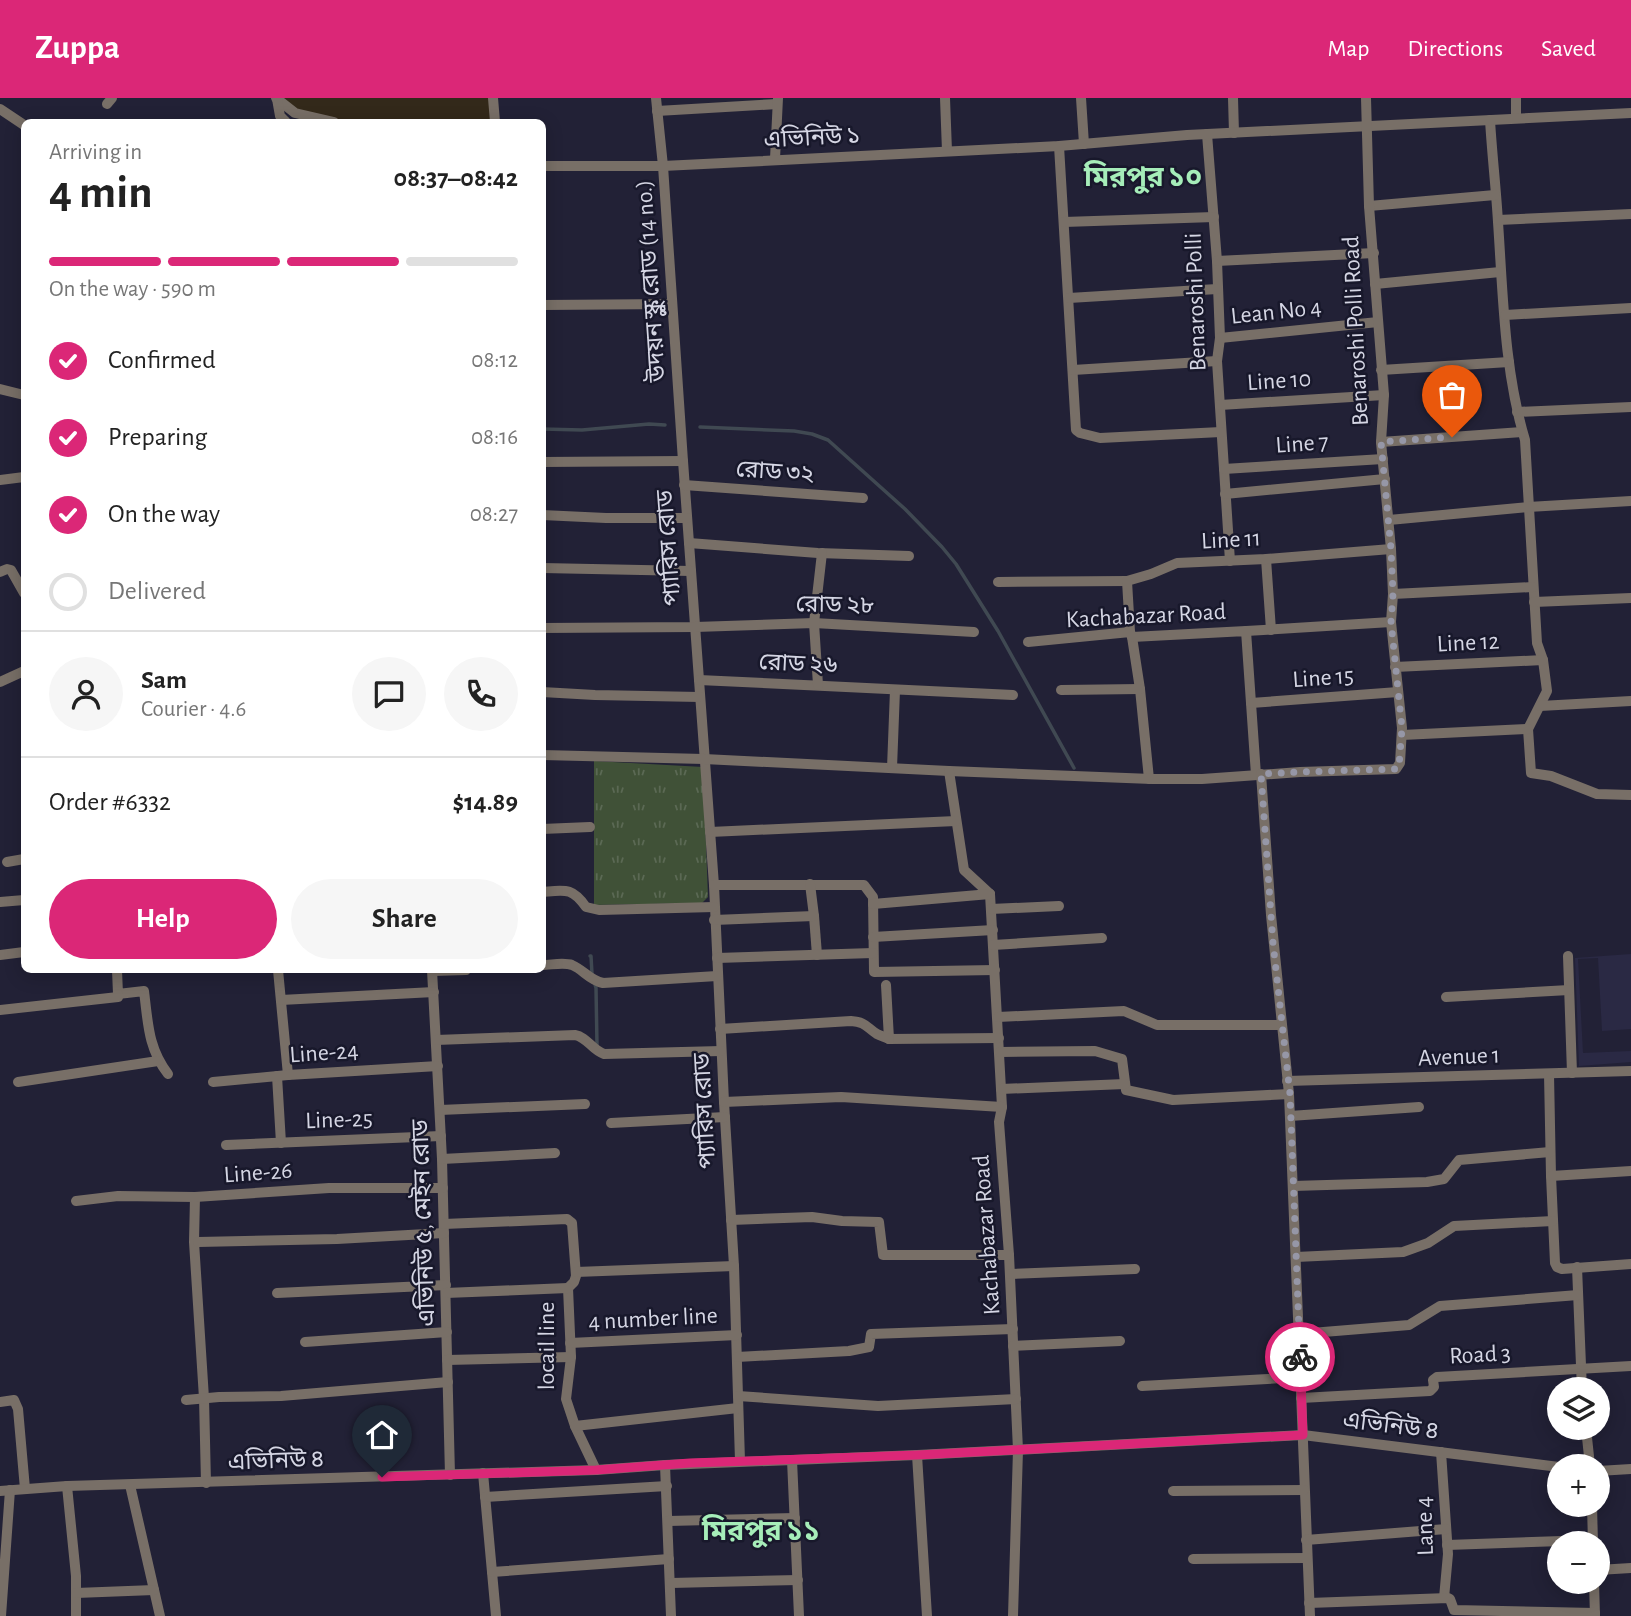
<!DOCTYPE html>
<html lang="en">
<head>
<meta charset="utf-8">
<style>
  :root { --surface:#fff; --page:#f6f6f6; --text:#222; --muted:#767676; --line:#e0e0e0; --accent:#db2777 }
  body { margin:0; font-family:"Alegreya Sans","Noto Sans Bengali",sans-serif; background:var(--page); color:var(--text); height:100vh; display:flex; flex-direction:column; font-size:26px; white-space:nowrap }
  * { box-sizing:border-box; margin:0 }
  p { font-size:23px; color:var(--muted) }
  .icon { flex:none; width:38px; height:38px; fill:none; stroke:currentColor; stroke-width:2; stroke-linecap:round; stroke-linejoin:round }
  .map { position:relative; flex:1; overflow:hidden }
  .panel { position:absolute; left:21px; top:21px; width:525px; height:854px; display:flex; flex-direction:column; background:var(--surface); border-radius:10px; box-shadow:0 4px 18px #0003 }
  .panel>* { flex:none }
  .tools { position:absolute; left:1547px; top:1279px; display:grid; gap:14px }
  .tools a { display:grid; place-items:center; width:63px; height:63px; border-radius:50%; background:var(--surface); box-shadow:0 4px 18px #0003; font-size:35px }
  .pin { position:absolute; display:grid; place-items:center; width:60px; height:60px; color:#fff; margin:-72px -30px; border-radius:50% 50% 50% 0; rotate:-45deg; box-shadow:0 0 7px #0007 }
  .pin .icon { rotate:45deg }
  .courier { position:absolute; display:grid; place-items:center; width:70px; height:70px; margin:-35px; border:5px solid #db2777; border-radius:50%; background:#fff; color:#222; box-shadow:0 2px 9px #0007 }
  .head em { font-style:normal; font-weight:700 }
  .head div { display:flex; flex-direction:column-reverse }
  .head { display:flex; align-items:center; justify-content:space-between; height:119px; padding:0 28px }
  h1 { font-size:46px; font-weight:700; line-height:52px }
  .bar { display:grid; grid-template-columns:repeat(4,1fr); gap:10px 7px; align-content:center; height:84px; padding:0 28px }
  .bar i { height:9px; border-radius:5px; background:var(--line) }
  .bar .active { background:var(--accent) }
  .bar p { grid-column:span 4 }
  .line { display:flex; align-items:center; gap:18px; padding:0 28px; border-top:2px solid var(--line) }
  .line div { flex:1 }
  .round { display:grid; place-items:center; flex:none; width:74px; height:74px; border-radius:37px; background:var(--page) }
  ol { padding:0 28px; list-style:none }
  li { display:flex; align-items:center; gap:21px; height:77px }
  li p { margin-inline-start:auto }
  li .icon { padding:7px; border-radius:50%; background:var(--accent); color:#fff; stroke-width:4 }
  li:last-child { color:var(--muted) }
  li i { width:38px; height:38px; border:4px solid var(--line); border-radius:50% }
  .primary-button { display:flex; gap:14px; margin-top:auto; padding:14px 28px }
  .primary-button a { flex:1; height:80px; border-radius:42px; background:var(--accent); color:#fff; font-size:28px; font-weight:700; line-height:80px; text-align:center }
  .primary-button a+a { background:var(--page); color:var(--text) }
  header { display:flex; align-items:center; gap:42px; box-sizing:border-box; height:98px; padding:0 35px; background:var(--accent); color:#fff }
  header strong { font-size:33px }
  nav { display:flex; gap:38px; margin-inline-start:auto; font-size:24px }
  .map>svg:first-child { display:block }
</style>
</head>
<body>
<header>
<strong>Zuppa</strong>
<nav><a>Map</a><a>Directions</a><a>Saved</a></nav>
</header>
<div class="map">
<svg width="1631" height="1518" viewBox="0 0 1631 1518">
  <defs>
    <pattern id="grass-tufts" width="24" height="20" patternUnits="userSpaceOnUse" patternTransform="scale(1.75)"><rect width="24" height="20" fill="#405137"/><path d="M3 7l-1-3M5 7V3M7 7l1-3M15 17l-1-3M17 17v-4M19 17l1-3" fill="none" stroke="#5b6954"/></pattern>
  </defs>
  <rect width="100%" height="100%" fill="#222136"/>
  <!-- commercial -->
  <polygon fill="#33291a" points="283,0 491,0 493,24 345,24 296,12"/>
  <!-- built -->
  <polygon fill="#2a2944" points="1631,856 1631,931 1602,933 1598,860 1578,861 1583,955 1631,953 1631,964 1579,968 1575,860"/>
  <!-- grass -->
  <polygon fill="url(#grass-tufts)" points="594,663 703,669 708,799 702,805 594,807"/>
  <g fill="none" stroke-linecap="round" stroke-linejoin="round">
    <!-- stream -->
    <g stroke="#404952" stroke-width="3.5">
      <polyline points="700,329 794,333 812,336 828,342 905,411 942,449 956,466 998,533 1074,670"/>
      <polyline points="542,331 582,332 649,326 665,327"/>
      <polyline points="590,858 591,858 592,876"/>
      <polyline points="594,883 596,890 597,947"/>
    </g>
    <!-- minor -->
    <g stroke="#786f67" stroke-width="10">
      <polyline points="276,0 295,15 334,24"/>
      <polyline points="493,0 495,24"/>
      <polyline points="656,0 663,68 683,363 714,787 724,1004 734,1168 740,1363"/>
      <polyline points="945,0 947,53"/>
      <polyline points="1081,0 1084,46"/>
      <polyline points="1233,0 1234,35"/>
      <polyline points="1516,0 1516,20"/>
      <polyline points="277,1 280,18 286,24"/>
      <polyline points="107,6 112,0"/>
      <polyline points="0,11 24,27"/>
      <polyline points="657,13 777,6"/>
      <path d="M1490,22C1492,56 1496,90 1498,124C1503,196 1504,272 1525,342L1537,545L1543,562L1547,593L1528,631L1531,675L1551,678L1597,696L1631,697"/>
      <polyline points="1207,36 1217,163 1220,240 1217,263 1230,463"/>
      <polyline points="1059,48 1076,332 1080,335 1100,340 1221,334"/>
      <polyline points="775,61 778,0"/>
      <polyline points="542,68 663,68 1059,48 1187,37 1631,15"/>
      <polyline points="1369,108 1495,97"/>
      <polyline points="1498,122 1631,116"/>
      <polyline points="1064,124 1214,119"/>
      <polyline points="1217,163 1374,155"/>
      <polyline points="1375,186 1500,174"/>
      <polyline points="1069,200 1217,191"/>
      <polyline points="542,207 672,206"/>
      <polyline points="1505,217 1631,210"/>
      <polyline points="1220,240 1378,224"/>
      <polyline points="1073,272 1217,263"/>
      <polyline points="1381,272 1509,264"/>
      <polyline points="0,291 24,297"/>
      <polyline points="1220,307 1384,297"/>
      <polyline points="1517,314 1631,309"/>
      <polyline points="1381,344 1522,334"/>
      <polyline points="542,364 683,363"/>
      <polyline points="1224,371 1383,361"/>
      <polyline points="0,382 24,379"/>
      <polyline points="684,387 863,400"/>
      <polyline points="1225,396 1385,381"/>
      <polyline points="542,417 606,420 687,420"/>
      <polyline points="1389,422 1528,409 1631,403"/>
      <polyline points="689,445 818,455 909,458"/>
      <polyline points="1266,461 1271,532"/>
      <polyline points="542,470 691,473"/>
      <polyline points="0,474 7,471 11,472 24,495"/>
      <polyline points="998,484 1127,483"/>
      <polyline points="1393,496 1533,489"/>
      <polyline points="1534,504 1631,500"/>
      <polyline points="542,530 695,529 814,525 974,534"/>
      <polyline points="1246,533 1391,524"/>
      <polyline points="1130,534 1127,483 1151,476 1177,465 1266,461 1391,451"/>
      <polyline points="1132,539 1140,591 1149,681"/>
      <polyline points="1028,544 1130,534 1132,539 1246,533 1256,677"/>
      <polyline points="1395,569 1543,562"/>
      <polyline points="699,582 1013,597"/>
      <polyline points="0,584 24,573"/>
      <polyline points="818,587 814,525 822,455"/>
      <polyline points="1061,592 1140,591"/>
      <polyline points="542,594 595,597 700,599"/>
      <polyline points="1251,605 1398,594"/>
      <polyline points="1540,608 1631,603"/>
      <polyline points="1402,637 1528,631"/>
      <polyline points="542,657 704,661 949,673 1152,681 1202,681 1300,674 1396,671 1400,665 1402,630 1391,524 1393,496 1391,451 1381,344 1384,297 1369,108 1366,0"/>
      <polyline points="892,670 895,592"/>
      <polyline points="949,673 964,772 990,796"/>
      <polyline points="1261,676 1271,817 1289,996 1310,1518"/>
      <polyline points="542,731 590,729"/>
      <polyline points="710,734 956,723"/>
      <polyline points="7,764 24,761"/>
      <polyline points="714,787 864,787 873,799 874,874 995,872"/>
      <path d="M542,794C565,792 572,789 586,809L599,812L714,809"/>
      <polyline points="990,796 1002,1009 999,1024 1009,1157 1018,1352 1013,1518"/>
      <polyline points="0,804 24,802"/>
      <polyline points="873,806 990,796"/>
      <polyline points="991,811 1059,808"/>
      <polyline points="814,818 817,857"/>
      <polyline points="714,822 814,818 810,786"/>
      <polyline points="873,839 993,832"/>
      <polyline points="993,847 1102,840"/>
      <polyline points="0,857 24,854"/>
      <polyline points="1568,858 1572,975"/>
      <polyline points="717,860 873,855"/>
      <path d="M542,867C551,867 564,864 572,867C584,872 589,882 603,885L717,878"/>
      <path d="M117,872L118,896L144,893C148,925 148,950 168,976"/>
      <polyline points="278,872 288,977"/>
      <polyline points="432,872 442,1061 450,1377"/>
      <polyline points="433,873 466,872"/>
      <polyline points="886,887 889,941 999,940"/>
      <polyline points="1446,899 1569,892"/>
      <polyline points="281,902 434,894"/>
      <polyline points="0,912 118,899 118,896"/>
      <polyline points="998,919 1124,913 1157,927 1281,927"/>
      <path d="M720,931L851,923C866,924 866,929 877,936C881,938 885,939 889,941"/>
      <path d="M436,942L575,937C587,939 592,952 604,956L721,953"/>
      <polyline points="1000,954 1095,953 1122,961 1126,992 1173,1002 1289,996"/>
      <polyline points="1549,976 1551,1078 1555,1165 1557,1169 1562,1171 1631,1166"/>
      <polyline points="277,978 281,1045"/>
      <polyline points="1287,983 1631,973"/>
      <polyline points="18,984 158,963"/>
      <polyline points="213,984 288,977 438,968"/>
      <polyline points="1001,991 1125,986"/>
      <polyline points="724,1004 841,999 1002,1009"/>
      <polyline points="440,1012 585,1006"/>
      <polyline points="1290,1018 1419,1009"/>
      <polyline points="611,1025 725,1019"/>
      <polyline points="226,1047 441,1038"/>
      <polyline points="442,1061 555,1055"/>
      <polyline points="1551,1078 1631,1073"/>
      <polyline points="1293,1088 1427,1084 1444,1081 1459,1062 1550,1054"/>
      <polyline points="195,1099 194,1144 204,1300 206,1385"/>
      <polyline points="76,1103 118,1098 195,1099 329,1090 443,1090"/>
      <polyline points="731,1122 812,1119 842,1123 879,1124 883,1157 1009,1157"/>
      <polyline points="444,1126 567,1121 572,1125 576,1178 574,1184 568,1190 571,1259 566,1301 575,1328 596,1372"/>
      <polyline points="198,1144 337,1141 444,1135"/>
      <polyline points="1296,1159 1403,1154 1428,1145 1454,1128 1553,1123"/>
      <polyline points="1577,1169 1582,1292"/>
      <polyline points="576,1174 734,1168"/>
      <polyline points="1010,1176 1135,1171"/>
      <polyline points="277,1195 446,1187"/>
      <polyline points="446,1195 568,1190"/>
      <polyline points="1299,1236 1409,1227 1440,1208 1578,1197"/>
      <polyline points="305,1244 447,1234"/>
      <polyline points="570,1245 737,1237"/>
      <polyline points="1013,1248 1120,1243"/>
      <polyline points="737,1259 849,1253 869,1249 871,1236 1013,1231"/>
      <polyline points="447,1262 571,1259"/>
      <polyline points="1142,1288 1301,1279"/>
      <polyline points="738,1298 878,1308 1016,1301"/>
      <polyline points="1301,1300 1430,1293 1434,1289 1433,1282 1437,1279 1631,1268"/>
      <polyline points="186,1302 219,1299 281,1298 448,1284"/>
      <polyline points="0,1304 14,1302 18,1311 25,1391"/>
      <polyline points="575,1328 738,1310"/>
      <polyline points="1586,1330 1590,1368"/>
      <polyline points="1441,1354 1448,1456 1444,1500"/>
      <polyline points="917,1357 927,1518"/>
      <polyline points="792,1362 799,1518"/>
      <polyline points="665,1367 671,1518"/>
      <polyline points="1598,1373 1631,1371"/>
      <polyline points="483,1375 496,1518"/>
      <polyline points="130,1387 160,1518"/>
      <polyline points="67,1388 76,1478 76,1518"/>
      <polyline points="0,1393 67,1388 596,1372 665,1367 917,1357 1303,1337 1559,1369"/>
      <polyline points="1173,1393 1304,1392"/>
      <polyline points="485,1399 667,1388"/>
      <polyline points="1592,1407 1593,1446"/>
      <polyline points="668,1423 795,1420"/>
      <polyline points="1306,1442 1446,1431"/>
      <polyline points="1447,1447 1593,1442"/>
      <polyline points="1193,1461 1307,1460"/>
      <polyline points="1598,1472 1631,1470"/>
      <polyline points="492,1474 669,1461"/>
      <polyline points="1594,1484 1595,1518"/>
      <polyline points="671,1485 798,1482"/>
      <polyline points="76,1495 154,1492"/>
      <polyline points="1309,1505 1448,1500 1450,1501 1454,1512 1595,1515"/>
      <polyline points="1,1518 10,1392"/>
    </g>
  </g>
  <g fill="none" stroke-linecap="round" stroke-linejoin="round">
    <!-- done -->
    <polyline stroke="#9697a7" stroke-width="7" stroke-dasharray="0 12.6" points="1300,1259 1290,996 1273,845 1261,676 1300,674 1396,671 1399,668 1402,630 1391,524 1393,496 1391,451 1381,344 1452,339"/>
    <!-- route -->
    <polyline stroke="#db2777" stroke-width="9" points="382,1379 596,1372 690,1365 917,1357 1303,1337 1300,1259"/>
  </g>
  <g text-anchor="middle" stroke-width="5" stroke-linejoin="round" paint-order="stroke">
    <!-- street labels -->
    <g font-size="24" fill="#d5d6e4" stroke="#18182b">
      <text transform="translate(812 39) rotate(-3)" y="8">এভিনিউ ১</text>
      <text transform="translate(650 183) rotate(-94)" y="8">উদয়ন স্কুল রোড (14 no.)</text>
      <text transform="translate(1195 204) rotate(-92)" y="8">Benaroshi Polli</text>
      <text transform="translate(1276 213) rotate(-6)" y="8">Lean No 4</text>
      <text transform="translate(1355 233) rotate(-93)" y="8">Benaroshi Polli Road</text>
      <text transform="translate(1279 282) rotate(-4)" y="8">Line 10</text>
      <text transform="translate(1302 345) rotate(-4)" y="8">Line 7</text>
      <text transform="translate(775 373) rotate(4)" y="8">রোড ৩২</text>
      <text transform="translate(1231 441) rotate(-3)" y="8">Line 11</text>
      <text transform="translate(668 450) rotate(-94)" y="8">প্যারিস রোড</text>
      <text transform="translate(835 506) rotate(1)" y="8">রোড ২৮</text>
      <text transform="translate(1146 517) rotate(-3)" y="8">Kachabazar Road</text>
      <text transform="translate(1468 544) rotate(-3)" y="8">Line 12</text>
      <text transform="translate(798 565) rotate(3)" y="8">রোড ২৬</text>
      <text transform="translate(1323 579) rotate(-4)" y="8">Line 15</text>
      <text transform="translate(324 954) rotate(-4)" y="8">Line-24</text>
      <text transform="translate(1459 958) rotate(-2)" y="8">Avenue 1</text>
      <text transform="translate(704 1013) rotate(-93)" y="8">প্যারিস রোড</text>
      <text transform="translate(339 1021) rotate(-2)" y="8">Line-25</text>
      <text transform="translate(258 1074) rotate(-4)" y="8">Line-26</text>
      <text transform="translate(423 1125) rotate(-92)" y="8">এভিনিউ ৫, মেইন রোড</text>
      <text transform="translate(986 1137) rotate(-94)" y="8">Kachabazar Road</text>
      <text transform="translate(653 1220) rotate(-3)" y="8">4 number line</text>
      <text transform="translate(546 1248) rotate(-90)" y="8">locail line</text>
      <text transform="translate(1480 1256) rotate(-3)" y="8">Road 3</text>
      <text transform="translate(1391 1327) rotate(7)" y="8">এভিনিউ ৪</text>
      <text transform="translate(276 1362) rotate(-2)" y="8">এভিনিউ ৪</text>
      <text transform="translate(1424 1428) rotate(-92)" y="8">Lane 4</text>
    </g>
    <!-- quarter labels -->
    <g font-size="28" font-weight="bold" fill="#a6edb9" stroke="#18182b">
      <text x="1143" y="88">মিরপুর ১০</text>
      <text x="761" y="1442">মিরপুর ১১</text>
    </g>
  </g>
</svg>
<div class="tools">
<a><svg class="icon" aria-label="layers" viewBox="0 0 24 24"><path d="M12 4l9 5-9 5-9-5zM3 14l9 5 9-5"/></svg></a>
<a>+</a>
<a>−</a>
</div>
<div class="pin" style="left:1452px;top:339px;background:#ea580c"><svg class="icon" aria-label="bag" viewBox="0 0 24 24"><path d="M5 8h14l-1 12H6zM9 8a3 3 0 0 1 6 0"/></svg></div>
<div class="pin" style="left:382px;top:1379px;background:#1f2937"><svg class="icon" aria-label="home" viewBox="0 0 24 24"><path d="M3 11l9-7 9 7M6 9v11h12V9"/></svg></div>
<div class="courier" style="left:1300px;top:1259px"><svg class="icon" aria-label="bike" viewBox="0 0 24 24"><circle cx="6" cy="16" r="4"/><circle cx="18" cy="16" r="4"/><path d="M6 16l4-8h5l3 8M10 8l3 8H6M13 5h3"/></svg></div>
<section class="panel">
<div class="head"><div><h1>4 min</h1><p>Arriving in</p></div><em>08:37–08:42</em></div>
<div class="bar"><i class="active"></i><i class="active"></i><i class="active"></i><i></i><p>On the way · 590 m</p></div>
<ol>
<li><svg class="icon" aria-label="check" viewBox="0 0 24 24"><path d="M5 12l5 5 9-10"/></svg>Confirmed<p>08:12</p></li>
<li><svg class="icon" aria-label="check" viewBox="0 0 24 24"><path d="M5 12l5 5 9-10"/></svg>Preparing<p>08:16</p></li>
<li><svg class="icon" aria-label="check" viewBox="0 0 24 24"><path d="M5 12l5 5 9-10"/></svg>On the way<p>08:27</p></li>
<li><i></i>Delivered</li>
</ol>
<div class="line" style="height:126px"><a class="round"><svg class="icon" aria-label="person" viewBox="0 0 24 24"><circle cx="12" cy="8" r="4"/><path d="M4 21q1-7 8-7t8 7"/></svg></a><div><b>Sam</b><p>Courier · 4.6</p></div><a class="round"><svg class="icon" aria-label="chat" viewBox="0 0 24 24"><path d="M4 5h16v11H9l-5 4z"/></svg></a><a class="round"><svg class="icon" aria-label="phone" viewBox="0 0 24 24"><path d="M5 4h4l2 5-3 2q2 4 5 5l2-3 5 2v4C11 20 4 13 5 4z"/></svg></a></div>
<div class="line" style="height:91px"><div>Order #6332</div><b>$14.89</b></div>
<div class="primary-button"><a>Help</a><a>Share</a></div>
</section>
</div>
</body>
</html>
